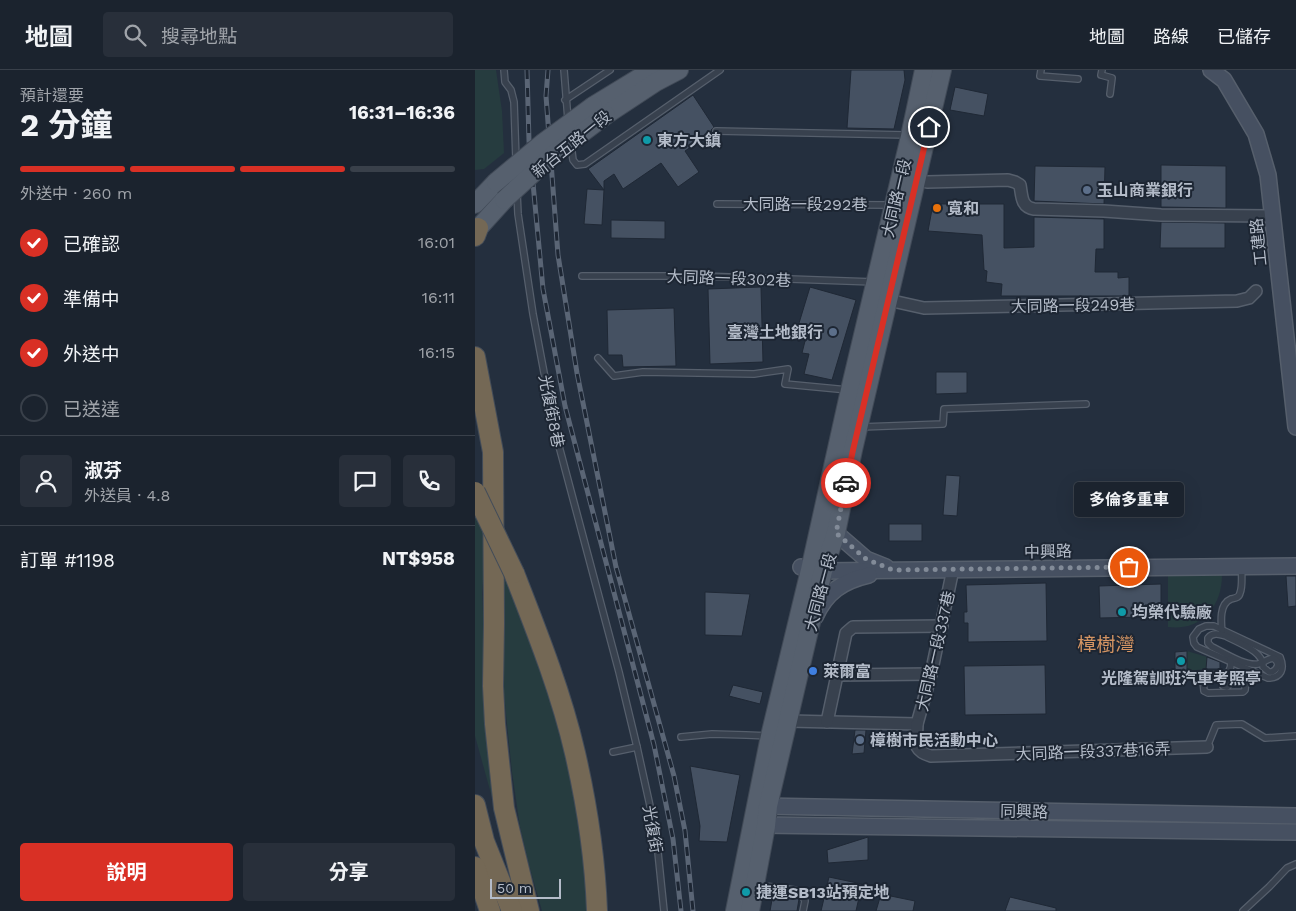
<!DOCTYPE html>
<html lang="zh-TW">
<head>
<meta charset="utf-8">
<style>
  :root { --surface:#1b232e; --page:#282f3a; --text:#f1f3f6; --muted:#a0a4aa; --line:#39404a; --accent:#d93025 }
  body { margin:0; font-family:"Work Sans","Noto Sans TC",sans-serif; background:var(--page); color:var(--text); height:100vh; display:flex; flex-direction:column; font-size:19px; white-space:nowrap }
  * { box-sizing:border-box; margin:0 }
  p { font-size:16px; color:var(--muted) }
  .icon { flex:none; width:28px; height:28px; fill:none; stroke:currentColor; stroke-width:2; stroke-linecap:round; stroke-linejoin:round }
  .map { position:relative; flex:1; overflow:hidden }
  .panel { display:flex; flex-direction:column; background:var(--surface); width:475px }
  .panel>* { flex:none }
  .scale { position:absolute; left:15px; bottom:12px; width:71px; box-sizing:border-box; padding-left:5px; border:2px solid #b4bcc9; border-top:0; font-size:14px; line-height:18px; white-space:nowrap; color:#b4bcc9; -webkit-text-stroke:4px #1d2633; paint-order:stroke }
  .pin { position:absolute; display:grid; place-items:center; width:42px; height:42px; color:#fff; margin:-21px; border:2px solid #fff; border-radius:50%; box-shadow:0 1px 5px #0007 }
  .courier { position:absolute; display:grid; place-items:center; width:50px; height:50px; margin:-25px; border:4px solid #d93025; border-radius:50%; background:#fff; color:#222; box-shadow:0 1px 6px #0007 }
  .bubble { position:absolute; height:35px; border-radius:5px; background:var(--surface); box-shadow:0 5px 20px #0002,0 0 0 1px var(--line); font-size:16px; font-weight:700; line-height:35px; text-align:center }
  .summary em { font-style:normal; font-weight:700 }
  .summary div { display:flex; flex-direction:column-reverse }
  .summary { display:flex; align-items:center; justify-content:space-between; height:85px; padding:0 20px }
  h1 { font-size:32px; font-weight:700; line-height:38px }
  .bar { display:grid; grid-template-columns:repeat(4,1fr); gap:8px 5px; align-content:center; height:60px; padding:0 20px }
  .bar i { height:6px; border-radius:4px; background:var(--line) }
  .bar .current { background:var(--accent) }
  .bar p { grid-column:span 4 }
  .line { display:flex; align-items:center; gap:12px; padding:0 20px; border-top:1px solid var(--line) }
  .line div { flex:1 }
  .round { display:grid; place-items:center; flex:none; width:52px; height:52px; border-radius:5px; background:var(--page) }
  ol { padding:0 20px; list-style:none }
  li { display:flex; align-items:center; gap:15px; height:55px }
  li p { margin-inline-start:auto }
  li .icon { padding:5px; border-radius:50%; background:var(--accent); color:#fff; stroke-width:4 }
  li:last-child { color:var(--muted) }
  li i { width:28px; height:28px; border:2px solid var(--line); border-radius:50% }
  .button { display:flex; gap:10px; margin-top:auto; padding:10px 20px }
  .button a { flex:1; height:58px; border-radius:5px; background:var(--accent); color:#fff; font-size:20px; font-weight:700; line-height:58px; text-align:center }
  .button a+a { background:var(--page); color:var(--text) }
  header { display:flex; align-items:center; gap:30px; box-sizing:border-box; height:70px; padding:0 25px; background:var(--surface); border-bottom:1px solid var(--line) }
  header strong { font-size:24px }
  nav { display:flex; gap:28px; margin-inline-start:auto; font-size:18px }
  .search { width:350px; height:45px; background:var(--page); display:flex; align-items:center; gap:12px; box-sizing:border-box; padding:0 18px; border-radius:5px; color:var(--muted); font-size:19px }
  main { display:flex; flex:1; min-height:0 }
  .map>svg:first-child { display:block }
</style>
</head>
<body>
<header>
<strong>地圖</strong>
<div class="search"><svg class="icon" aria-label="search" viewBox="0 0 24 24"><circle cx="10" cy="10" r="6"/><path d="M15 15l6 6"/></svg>搜尋地點</div>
<nav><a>地圖</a><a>路線</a><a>已儲存</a></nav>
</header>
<main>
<section class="panel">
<div class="summary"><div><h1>2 分鐘</h1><p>預計還要</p></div><em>16:31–16:36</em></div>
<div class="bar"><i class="current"></i><i class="current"></i><i class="current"></i><i></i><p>外送中 · 260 m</p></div>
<ol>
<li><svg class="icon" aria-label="check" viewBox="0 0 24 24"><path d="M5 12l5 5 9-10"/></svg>已確認<p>16:01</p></li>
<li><svg class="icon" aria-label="check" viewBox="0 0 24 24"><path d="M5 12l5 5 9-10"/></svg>準備中<p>16:11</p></li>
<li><svg class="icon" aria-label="check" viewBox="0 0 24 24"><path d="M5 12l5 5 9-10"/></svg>外送中<p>16:15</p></li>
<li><i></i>已送達</li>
</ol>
<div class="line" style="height:90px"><a class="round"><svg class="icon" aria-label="person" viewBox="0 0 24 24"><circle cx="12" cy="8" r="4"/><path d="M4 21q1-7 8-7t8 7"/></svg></a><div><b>淑芬</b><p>外送員 · 4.8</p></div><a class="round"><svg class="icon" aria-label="chat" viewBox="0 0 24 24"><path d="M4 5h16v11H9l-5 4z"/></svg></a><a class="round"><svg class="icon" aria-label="phone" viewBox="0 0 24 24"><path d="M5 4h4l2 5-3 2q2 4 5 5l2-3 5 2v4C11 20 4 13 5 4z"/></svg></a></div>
<div class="line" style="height:65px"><div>訂單 #1198</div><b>NT$958</b></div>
<div class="button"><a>說明</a><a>分享</a></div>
</section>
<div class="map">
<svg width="821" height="841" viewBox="0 0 821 841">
  <rect width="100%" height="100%" fill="#242f3e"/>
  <!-- green -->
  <g fill="#263c3f">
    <polygon points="0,0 21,0 27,41 29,83 9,99 0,100"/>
    <polygon points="0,439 12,457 7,523 10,587 9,645 18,731 0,666"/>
    <polygon points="28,501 58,577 97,698 115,841 67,841 54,795 45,757 37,702 28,615"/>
    <path d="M747,505C747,537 726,561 693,557V506Z"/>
    <polygon points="712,581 732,587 731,599 712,601"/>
  </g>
  <!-- building -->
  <g fill="#455162" stroke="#1f2835">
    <polygon points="376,0 429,0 430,10 419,59 372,58"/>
    <polygon points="480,17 513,24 509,46 475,40"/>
    <polygon points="218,25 239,57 236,60 237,63 210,81 224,102 203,117 186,93 148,119 139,104 129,111 129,120 113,99"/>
    <polygon points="686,95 751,96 751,138 686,137"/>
    <polygon points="560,96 630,97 629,134 559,131"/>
    <polygon points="112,119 129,120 127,155 109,154"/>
    <polygon points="458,134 529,134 529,178 559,177 559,147 629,149 629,179 621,179 620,202 643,202 643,208 654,207 654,226 526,226 527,214 511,212 512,201 509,200 507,165 453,161"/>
    <polygon points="136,150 190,151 190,169 136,168"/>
    <polygon points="686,152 750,153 750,178 685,178"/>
    <polygon points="286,217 288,292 235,294 233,219"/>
    <polygon points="335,217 381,230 357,310 329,304 334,284 327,283 332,263 321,263"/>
    <polygon points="199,238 201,296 148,297 147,285 133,285 132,240"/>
    <polygon points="461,302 492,302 492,323 461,324"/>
    <polygon points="471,405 485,406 482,446 468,445"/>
    <rect x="414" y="454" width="33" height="17"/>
    <polygon points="811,506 821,506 821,536 813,537"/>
    <polygon points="571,513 572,571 493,572 493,553 489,553 489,542 492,542 491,515"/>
    <polygon points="686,514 686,535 670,535 669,547 625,548 624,516"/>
    <polygon points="230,522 275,524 267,566 230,565"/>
    <polygon points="712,581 712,601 700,601 700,582"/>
    <polygon points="732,587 745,592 745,599 731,599"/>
    <polygon points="570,595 571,644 490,645 489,596"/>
    <polygon points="258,615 288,622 285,634 254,626"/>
    <polygon points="380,660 391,660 389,683 377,684"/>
    <polygon points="215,696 265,705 252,772 224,771 225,756"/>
    <polygon points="393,767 393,790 353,793 352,780"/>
    <polygon points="354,807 387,814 381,841 346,841"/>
    <polygon points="298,824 324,829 322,841 295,841"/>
    <polygon points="406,824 440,831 438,841 401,841"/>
    <polygon points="535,827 581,838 581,841 530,841"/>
  </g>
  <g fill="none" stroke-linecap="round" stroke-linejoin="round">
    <defs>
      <g id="lane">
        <polyline points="29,0 30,12 36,20 39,32 41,90"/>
        <polyline points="89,0 93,50"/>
        <polyline points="566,0 565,6 603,9"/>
        <polyline points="627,0 626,5 637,8 635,24"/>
        <polyline points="90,30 135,0"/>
        <polyline points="241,61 432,65"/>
        <polyline points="96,74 98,90 102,95 110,94 245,0"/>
        <polyline points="42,122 43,144 58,244 80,361 144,602 162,677 181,763 189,841"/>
        <polyline points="242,134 417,135"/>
        <polyline points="107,206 226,206 399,212"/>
        <polyline points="123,288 139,306 168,302 279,304 313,299 310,314 373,320"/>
        <polyline points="386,357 468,354 469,339 611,334"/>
        <path d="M731,556H739L805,587C810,599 806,608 793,608L722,577L719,573L718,567L724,559Z"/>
        <path d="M747,562C746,552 744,534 756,529C760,528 764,528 765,523C768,516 766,506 767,498"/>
        <path d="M751,566C744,564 738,562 733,568V573L737,577C750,583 769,596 783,594C788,593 792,589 798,588C805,592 804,598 797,602H794L788,597C789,581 763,573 751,566"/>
        <polyline points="746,607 748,609 748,616 752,617 754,615 754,609 758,607"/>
        <path d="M728,613L732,608L759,607L764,604H773L775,606L771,611L770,620L768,622L733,623L729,621L728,611L731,606L734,605L751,604C756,600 757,595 755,589"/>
        <polyline points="206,667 237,664 271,665 294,666"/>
        <polyline points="732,677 741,655 767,654 790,668 821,666"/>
        <polyline points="138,682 162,677"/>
        <polyline points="282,815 320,820 326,823 330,831 328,841"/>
        <polyline points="768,841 794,817 812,798 821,794"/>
      </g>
      <g id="street">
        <path d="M452,112L533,110L540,112L545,115C547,126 546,137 559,139L629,141L686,145L794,146"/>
        <polyline points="413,230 449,238 762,231 774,228 781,221"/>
        <polyline points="363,605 456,604"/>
        <polyline points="314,651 442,654 456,604 478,499"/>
        <polyline points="352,652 371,563 378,557 467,556"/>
        <path d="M442,654C442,672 436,680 456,686L732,677"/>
      </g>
      <g id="secondary">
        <polyline points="736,0 749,10 781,64 793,105 821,357"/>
        <polyline points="361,463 391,489 411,497"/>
        <polyline points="326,497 335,500 348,501 821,496"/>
        <path d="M340,547C351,522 368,511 394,505"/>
        <polyline points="283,736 821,746"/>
        <polyline points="281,755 821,762"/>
      </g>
      <g id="primary">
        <polyline points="118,36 177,0"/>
        <polyline points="131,45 181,12 204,0"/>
        <polyline points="0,134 21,112"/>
        <polyline points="0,162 29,130"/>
        <polyline points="260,841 295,666 335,500 375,320 434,71 449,0"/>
        <polyline points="275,841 291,756 293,736 348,501 361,463 378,380 467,0"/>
      </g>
      <g id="highway">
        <polyline points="0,166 3,158"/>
        <polyline points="0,287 18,382 19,554 18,616 20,654 29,738 54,841"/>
        <path d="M39,503C62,562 86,622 100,683C112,735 120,788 122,841"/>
        <polyline points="0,735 9,771 37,841"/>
        <polyline points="0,797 15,841"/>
      </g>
    </defs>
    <!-- lane casing -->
    <use href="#lane" stroke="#565f6c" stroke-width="8"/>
    <!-- street casing -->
    <use href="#street" stroke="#565f6c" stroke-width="14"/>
    <!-- secondary casing -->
    <use href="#secondary" stroke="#565f6c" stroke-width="18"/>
    <!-- primary casing -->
    <use href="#primary" stroke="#414a57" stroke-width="20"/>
    <!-- highway casing -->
    <use href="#highway" stroke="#434c59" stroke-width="22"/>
    <!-- lane -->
    <use href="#lane" stroke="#38414e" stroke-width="5.5"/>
    <!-- street -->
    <use href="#street" stroke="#38414e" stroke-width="11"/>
    <!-- secondary -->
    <use href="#secondary" stroke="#465061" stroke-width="15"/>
    <!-- primary -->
    <use href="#primary" stroke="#56606e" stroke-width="18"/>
    <!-- highway -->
    <use href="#highway" stroke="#746855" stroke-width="20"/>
    <defs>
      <g id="rail">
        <polyline points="52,0 54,71 68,219 90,336 179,675 198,769 206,841"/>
        <polyline points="73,0 71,26 83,185 102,303 141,497 199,706 210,761 218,841"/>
      </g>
    </defs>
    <!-- rail casing -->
    <use href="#rail" stroke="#5a6575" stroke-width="5"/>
    <!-- rail -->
    <use href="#rail" stroke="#1d2633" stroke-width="3" stroke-dasharray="9" stroke-linecap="butt"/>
    <defs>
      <g id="primary-bridge">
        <polyline points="21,112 69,72 118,36"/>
        <polyline points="29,130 79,84 131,45"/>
      </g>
      <polyline id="highway-bridge" points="0,422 39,503"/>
    </defs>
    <!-- primary-bridge casing -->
    <use href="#primary-bridge" stroke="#414a57" stroke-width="20" stroke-linecap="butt"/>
    <!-- highway-bridge casing -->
    <use href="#highway-bridge" stroke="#434c59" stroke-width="22" stroke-linecap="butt"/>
    <!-- primary-bridge -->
    <use href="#primary-bridge" stroke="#56606e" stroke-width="18"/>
    <!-- highway-bridge -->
    <use href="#highway-bridge" stroke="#746855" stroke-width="20"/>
  </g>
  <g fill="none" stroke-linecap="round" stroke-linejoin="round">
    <!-- done -->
    <polyline stroke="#828b98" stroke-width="5" stroke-dasharray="0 9" points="371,413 361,463 391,489 418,500 654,497"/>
    <!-- route -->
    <polyline stroke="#d93025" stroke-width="6" points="371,413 378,380 454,57"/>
  </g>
  <!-- markers -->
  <g fill="#0f9aa8" stroke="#1d2633" stroke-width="2">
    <circle cx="172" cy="70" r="5"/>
    <circle cx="647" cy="542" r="5"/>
    <circle cx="706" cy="591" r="5"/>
    <circle cx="271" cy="822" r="5"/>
  </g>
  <g fill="#5c6f8a" stroke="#1d2633" stroke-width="2">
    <circle cx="612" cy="120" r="5"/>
    <circle cx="358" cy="262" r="5"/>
    <circle cx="385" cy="670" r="5"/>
  </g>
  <circle fill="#e8710a" stroke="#1d2633" stroke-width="2" cx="462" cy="138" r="5"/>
  <circle fill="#3f7fe0" stroke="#1d2633" stroke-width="2" cx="338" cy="601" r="5"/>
  <g text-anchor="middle" stroke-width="4" stroke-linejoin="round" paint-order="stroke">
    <!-- poi labels -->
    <g font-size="16" font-weight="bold" fill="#b4bcc9" stroke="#1d2633" text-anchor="start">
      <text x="182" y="76">東方大鎮</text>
      <text x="622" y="126">玉山商業銀行</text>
      <text x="472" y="144">寬和</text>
      <text x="348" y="268" text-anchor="end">臺灣土地銀行</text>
      <text x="657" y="548">均榮代驗廠</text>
      <text x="348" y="607">萊爾富</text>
      <text x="706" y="614" text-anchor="middle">光隆駕訓班汽車考照亭</text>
      <text x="395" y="676">樟樹市民活動中心</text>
      <text x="281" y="828">捷運SB13站預定地</text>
    </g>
    <!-- street labels -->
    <g font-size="16" fill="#b4bcc9" stroke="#1d2633">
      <text transform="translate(96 74) rotate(-39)" y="6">新台五路一段</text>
      <text transform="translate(421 128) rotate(-77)" y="6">大同路一段</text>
      <text x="330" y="140">大同路一段292巷</text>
      <text transform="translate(783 172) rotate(-96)" y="6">工建路</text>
      <text transform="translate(254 208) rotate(2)" y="6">大同路一段302巷</text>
      <text transform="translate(598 235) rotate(-1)" y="6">大同路一段249巷</text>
      <text transform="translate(77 341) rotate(79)" y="6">光復街8巷</text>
      <text transform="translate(573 481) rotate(-1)" y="6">中興路</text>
      <text transform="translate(345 522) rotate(-75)" y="6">大同路一段</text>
      <text transform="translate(460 581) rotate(-77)" y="6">大同路一段337巷</text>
      <text transform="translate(618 681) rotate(-2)" y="6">大同路一段337巷16弄</text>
      <text transform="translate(549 741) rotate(1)" y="6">同興路</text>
      <text transform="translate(178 759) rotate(80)" y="6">光復街</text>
    </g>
    <!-- quarter labels -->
    <g font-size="19" fill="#d59563" stroke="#1d2633">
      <text x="631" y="581">樟樹灣</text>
    </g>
  </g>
</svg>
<div class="scale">50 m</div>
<div class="pin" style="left:654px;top:497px;background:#ea580c"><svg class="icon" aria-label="bag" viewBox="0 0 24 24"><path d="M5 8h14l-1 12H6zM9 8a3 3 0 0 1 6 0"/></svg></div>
<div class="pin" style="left:454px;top:57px;background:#1f2937"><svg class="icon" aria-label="home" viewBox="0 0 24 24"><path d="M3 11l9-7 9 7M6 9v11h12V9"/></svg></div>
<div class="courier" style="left:371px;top:413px"><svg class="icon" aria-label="car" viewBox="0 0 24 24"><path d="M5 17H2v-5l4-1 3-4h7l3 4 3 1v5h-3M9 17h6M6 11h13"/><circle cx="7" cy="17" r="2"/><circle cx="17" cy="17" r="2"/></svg></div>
<div class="bubble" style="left:599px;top:412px;width:110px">多倫多重車</div>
</div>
</main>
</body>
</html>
